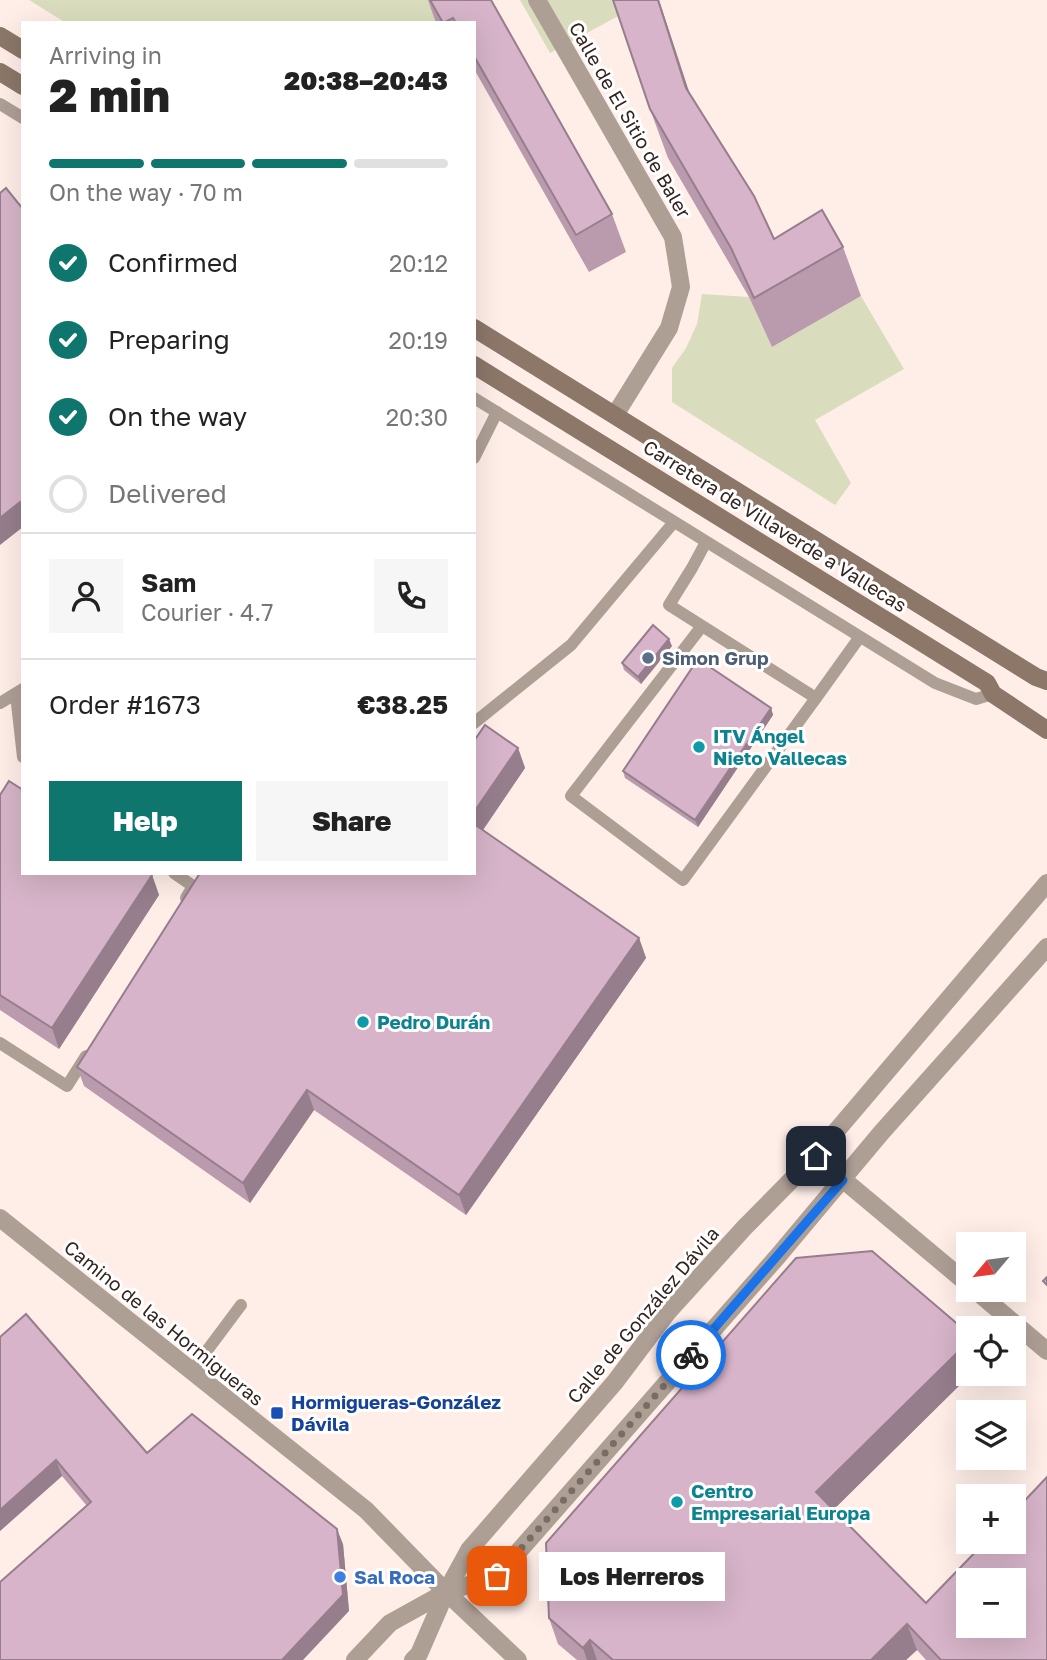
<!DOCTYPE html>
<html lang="en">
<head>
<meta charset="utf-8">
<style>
  :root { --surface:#fff; --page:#f6f6f6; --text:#222; --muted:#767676; --line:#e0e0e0; --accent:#0f766e }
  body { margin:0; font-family:"Golos Text",sans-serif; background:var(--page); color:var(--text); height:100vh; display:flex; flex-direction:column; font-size:26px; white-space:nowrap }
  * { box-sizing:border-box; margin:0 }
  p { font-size:23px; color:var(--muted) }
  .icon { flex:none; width:38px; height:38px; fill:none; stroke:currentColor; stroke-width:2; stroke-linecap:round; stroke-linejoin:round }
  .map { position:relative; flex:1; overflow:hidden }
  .details { position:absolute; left:21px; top:21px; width:455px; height:854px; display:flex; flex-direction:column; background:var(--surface); border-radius:0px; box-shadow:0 7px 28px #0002 }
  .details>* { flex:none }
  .needle { width:46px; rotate:241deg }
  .fabs { position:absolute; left:956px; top:1232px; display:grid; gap:14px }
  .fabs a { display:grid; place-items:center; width:70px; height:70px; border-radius:0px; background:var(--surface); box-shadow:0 7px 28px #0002; font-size:35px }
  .pin { position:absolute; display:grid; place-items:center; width:60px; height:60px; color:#fff; margin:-30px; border-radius:14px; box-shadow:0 4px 10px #0006 }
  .courier { position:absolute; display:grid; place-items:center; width:70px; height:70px; margin:-35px; border:5px solid #1a73e8; border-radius:50%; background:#fff; color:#222; box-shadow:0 2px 9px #0007 }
  .bubble { position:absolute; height:49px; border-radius:0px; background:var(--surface); box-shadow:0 7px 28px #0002; font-size:23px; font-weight:800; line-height:49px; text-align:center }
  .overview em { font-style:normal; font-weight:800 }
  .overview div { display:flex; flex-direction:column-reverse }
  .overview { display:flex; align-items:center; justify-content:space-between; height:119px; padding:0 28px }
  h1 { font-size:46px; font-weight:800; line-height:52px }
  .bar { display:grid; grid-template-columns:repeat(4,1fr); gap:10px 7px; align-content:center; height:84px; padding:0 28px }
  .bar i { height:9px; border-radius:5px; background:var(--line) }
  .bar .on { background:var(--accent) }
  .bar p { grid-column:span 4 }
  .line { display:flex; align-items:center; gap:18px; padding:0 28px; border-top:2px solid var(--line) }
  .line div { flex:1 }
  .round { display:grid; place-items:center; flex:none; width:74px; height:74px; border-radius:0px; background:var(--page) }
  ol { padding:0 28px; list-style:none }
  li { display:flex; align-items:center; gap:21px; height:77px }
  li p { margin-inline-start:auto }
  li .icon { padding:7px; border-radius:50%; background:var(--accent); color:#fff; stroke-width:4 }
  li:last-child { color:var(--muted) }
  li i { width:38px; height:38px; border:4px solid var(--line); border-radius:50% }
  .primary-button { display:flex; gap:14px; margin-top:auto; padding:14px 28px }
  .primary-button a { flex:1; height:80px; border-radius:0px; background:var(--accent); color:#fff; font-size:28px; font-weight:800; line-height:80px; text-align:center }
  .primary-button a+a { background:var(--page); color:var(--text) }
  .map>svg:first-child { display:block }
</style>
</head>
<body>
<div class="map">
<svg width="1047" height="1660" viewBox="0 0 1047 1660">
  <rect width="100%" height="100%" fill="#ffeee8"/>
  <!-- green -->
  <g fill="#daddbd">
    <polygon points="29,0 482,0 442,23 66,23"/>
    <polygon points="520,0 648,0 550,53"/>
    <polygon points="702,294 749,297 772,347 861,296 904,369 815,420 851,483 835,505 672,402 672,368 686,348 697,324"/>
  </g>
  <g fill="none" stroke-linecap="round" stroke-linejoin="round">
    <!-- service -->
    <g stroke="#ae9f95" stroke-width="12">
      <polyline points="0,104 23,118"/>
      <polyline points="474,398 935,683 976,699 993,694"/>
      <polyline points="474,458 497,412"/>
      <polyline points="702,626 571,796 683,880 816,698 669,605 692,568 706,542"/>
      <polyline points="16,695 23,757"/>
      <polyline points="816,698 859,638"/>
      <polyline points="0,703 23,689"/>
      <polyline points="474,723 571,645 674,522"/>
      <polyline points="174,873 193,886 186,898"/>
      <polyline points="0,1043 67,1086 86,1056"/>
      <polyline points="191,1372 241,1305"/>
    </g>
    <!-- minor -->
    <g stroke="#ae9f95" stroke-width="18">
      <polyline points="537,0 673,237 681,287 669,328 615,415"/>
      <polyline points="815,1156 968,1284"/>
      <polyline points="0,1218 366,1510 446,1592 518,1660"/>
      <polyline points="975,1290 1047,1351"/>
    </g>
    <!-- tertiary -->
    <g stroke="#ae9f95" stroke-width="18">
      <polyline points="355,1660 390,1623 446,1592 497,1576 778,1256 881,1133 1047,947"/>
      <polyline points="413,1660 419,1654 446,1592 469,1550 615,1382 667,1313 744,1228 815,1156 1047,883"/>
    </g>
    <!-- secondary -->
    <g stroke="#8c7769" stroke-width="18">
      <polyline points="0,36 23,50"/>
      <polyline points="0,72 23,86"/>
      <polyline points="474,328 1036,677 1047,681"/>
      <polyline points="474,365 987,683 993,694 1047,730"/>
    </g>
  </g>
  <!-- wall -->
  <g fill="#b99bad">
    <polygon points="428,0 491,0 612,214 626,252 589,272 474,69 474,23 436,23"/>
    <polygon points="690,94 774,239 843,247 861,296 772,347 749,297 668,158 650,109"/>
    <polygon points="672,646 641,684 624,670 622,663"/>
    <polygon points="771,708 773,715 698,827 625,778 623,771"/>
    <polygon points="474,741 518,748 525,768 483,830 639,938 646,958 466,1215 314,1110 250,1203 84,1086 77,1067 474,873"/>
    <polygon points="0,795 152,875 159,895 59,1049 0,1010"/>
    <polygon points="0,1337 147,1453 343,1544 349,1611 87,1506 62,1476 0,1531"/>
    <polygon points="968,1374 971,1374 833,1510 926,1603 1047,1660 926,1660 917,1650 906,1660 577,1660 558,1644 549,1618"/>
  </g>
  <!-- shaded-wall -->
  <g fill="#967e8d">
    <polygon points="658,0 659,0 704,137 686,88"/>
    <polygon points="20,502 23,509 23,527 0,545 0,518"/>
    <polygon points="669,639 672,646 641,684 638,677"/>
    <polygon points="771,708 773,715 698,827 695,820"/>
    <polygon points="518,748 525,768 476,840 474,835 474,812"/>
    <polygon points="152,875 159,895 59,1049 52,1028"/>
    <polygon points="639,938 646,958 466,1215 459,1195"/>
    <polygon points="307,1090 314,1110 250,1203 243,1183"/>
    <polygon points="968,1342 968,1374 971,1374 825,1518 816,1492"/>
    <polygon points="56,1460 62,1476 0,1531 0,1510"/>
    <polygon points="337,1529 343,1544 349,1611 303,1660 282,1660"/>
    <polygon points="907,1624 917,1650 906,1660 871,1660"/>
    <polygon points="590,1640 597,1660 587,1660 583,1648"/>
  </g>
  <!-- building -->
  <g fill="#d7b4c9" stroke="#967e8d" stroke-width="2" fill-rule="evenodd">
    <polygon points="430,0 491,0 612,214 576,235 474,56 474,23 456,23 453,18 443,23"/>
    <polygon points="613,0 658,0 686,88 754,196 774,239 822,210 843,247 754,298 731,248 650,109"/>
    <polygon points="6,188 23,209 23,505 20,502 0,518 0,193"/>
    <polygon points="653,625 669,639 638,677 622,663"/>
    <polygon points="698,659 771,708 695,820 623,771"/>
    <polygon points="485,725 518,748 474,812 474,741"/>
    <polygon points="9,781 23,790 23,873 150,873 152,875 52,1028 0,995 0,795"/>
    <polygon points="474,824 639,938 459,1195 307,1090 243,1183 77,1067 200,873 474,873"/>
    <path d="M872,1251L968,1333V1342L816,1492L926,1603L985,1542H1013V1513L1047,1477V1660H941L907,1624L871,1660H613L590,1640L583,1648L549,1618L546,1543L796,1258ZM968,1580H1013V1626H968Z"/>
    <polygon points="1047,1277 1047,1285 1043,1281"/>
    <polygon points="26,1314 147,1453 192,1414 337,1529 343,1595 282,1660 0,1660 0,1582 91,1502 56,1460 0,1510 0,1337"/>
  </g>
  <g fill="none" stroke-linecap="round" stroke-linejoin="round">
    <!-- done -->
    <polyline stroke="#7a6b65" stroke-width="7" stroke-dasharray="0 12.6" points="497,1576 691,1355"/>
    <!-- route -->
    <polyline stroke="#1a73e8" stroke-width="9" points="691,1355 843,1180 816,1156"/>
  </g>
  <!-- markers -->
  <circle fill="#5c6f8a" stroke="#fff" stroke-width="2.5" cx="648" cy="658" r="7"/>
  <g fill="#0f9aa8" stroke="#fff" stroke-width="2.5">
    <circle cx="699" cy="747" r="7"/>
    <circle cx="363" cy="1022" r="7"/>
    <circle cx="677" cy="1502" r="7"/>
  </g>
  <rect fill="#1a4fb4" stroke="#fff" stroke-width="2.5" x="270" y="1406" width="14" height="14" rx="3.5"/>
  <circle fill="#3f7fe0" stroke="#fff" stroke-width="2.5" cx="340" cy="1577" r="7"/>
  <g text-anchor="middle" stroke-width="6" stroke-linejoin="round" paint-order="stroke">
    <!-- street labels -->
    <g font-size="19" fill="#33241f" stroke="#fff">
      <text transform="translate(630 120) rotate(60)" y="7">Calle de El Sitio de Baler</text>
      <text transform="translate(775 526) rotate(32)" y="7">Carretera de Villaverde a Vallecas</text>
      <text transform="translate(643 1315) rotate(-50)" y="7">Calle de González Dávila</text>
      <text transform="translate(164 1323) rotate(39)" y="7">Camino de las Hormigueras</text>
    </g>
    <!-- service labels -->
    <g font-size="19" font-weight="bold" fill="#4e5e75" stroke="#fff" text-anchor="start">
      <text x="662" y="665">Simon Grup</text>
    </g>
    <!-- culture labels -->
    <g font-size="19" font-weight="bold" fill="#0d838f" stroke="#fff" text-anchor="start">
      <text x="713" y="743">ITV Ángel<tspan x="713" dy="22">Nieto Vallecas</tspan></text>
      <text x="377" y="1029">Pedro Durán</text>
      <text x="691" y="1498">Centro<tspan x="691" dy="22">Empresarial Europa</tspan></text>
    </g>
    <!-- transit labels -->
    <g font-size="19" font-weight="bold" fill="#164399" stroke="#fff" text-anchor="start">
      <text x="291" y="1409">Hormigueras-González<tspan x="291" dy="22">Dávila</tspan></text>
    </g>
    <!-- shop labels -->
    <g font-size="19" font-weight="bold" fill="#366cbe" stroke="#fff" text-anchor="start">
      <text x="354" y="1584">Sal Roca</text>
    </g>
  </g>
</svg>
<div class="fabs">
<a><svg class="needle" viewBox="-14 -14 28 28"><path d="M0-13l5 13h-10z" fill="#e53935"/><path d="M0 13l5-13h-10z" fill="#767676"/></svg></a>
<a><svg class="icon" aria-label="locate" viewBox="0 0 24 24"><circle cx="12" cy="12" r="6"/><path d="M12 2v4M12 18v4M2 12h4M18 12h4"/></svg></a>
<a><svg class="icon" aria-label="layers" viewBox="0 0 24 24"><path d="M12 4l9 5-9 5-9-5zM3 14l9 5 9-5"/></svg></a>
<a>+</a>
<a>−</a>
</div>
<div class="pin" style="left:497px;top:1576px;background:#ea580c"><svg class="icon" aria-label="bag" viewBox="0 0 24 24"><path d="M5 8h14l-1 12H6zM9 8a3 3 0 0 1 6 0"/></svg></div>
<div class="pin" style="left:816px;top:1156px;background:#1f2937"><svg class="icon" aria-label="home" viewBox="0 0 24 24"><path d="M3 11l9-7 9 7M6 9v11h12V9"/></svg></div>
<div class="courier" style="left:691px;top:1355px"><svg class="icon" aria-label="bike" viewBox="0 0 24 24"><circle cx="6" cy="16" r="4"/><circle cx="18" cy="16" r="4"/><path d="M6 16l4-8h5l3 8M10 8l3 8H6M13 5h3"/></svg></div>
<div class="bubble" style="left:539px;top:1552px;width:186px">Los Herreros</div>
<section class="details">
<div class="overview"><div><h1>2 min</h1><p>Arriving in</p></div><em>20:38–20:43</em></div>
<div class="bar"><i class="on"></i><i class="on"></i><i class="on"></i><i></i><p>On the way · 70 m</p></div>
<ol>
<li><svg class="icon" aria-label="check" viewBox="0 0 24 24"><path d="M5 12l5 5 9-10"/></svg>Confirmed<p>20:12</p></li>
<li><svg class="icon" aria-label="check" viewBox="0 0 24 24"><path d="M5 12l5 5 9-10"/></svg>Preparing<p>20:19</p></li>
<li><svg class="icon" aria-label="check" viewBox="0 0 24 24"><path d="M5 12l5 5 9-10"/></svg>On the way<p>20:30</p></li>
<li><i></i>Delivered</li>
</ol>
<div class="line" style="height:126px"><a class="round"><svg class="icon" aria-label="person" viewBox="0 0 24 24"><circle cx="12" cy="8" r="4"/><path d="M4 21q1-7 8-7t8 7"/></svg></a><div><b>Sam</b><p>Courier · 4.7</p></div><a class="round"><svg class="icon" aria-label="phone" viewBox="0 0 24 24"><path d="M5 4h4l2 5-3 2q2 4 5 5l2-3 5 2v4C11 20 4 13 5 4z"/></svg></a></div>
<div class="line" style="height:91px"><div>Order #1673</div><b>€38.25</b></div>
<div class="primary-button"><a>Help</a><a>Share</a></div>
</section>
</div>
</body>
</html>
